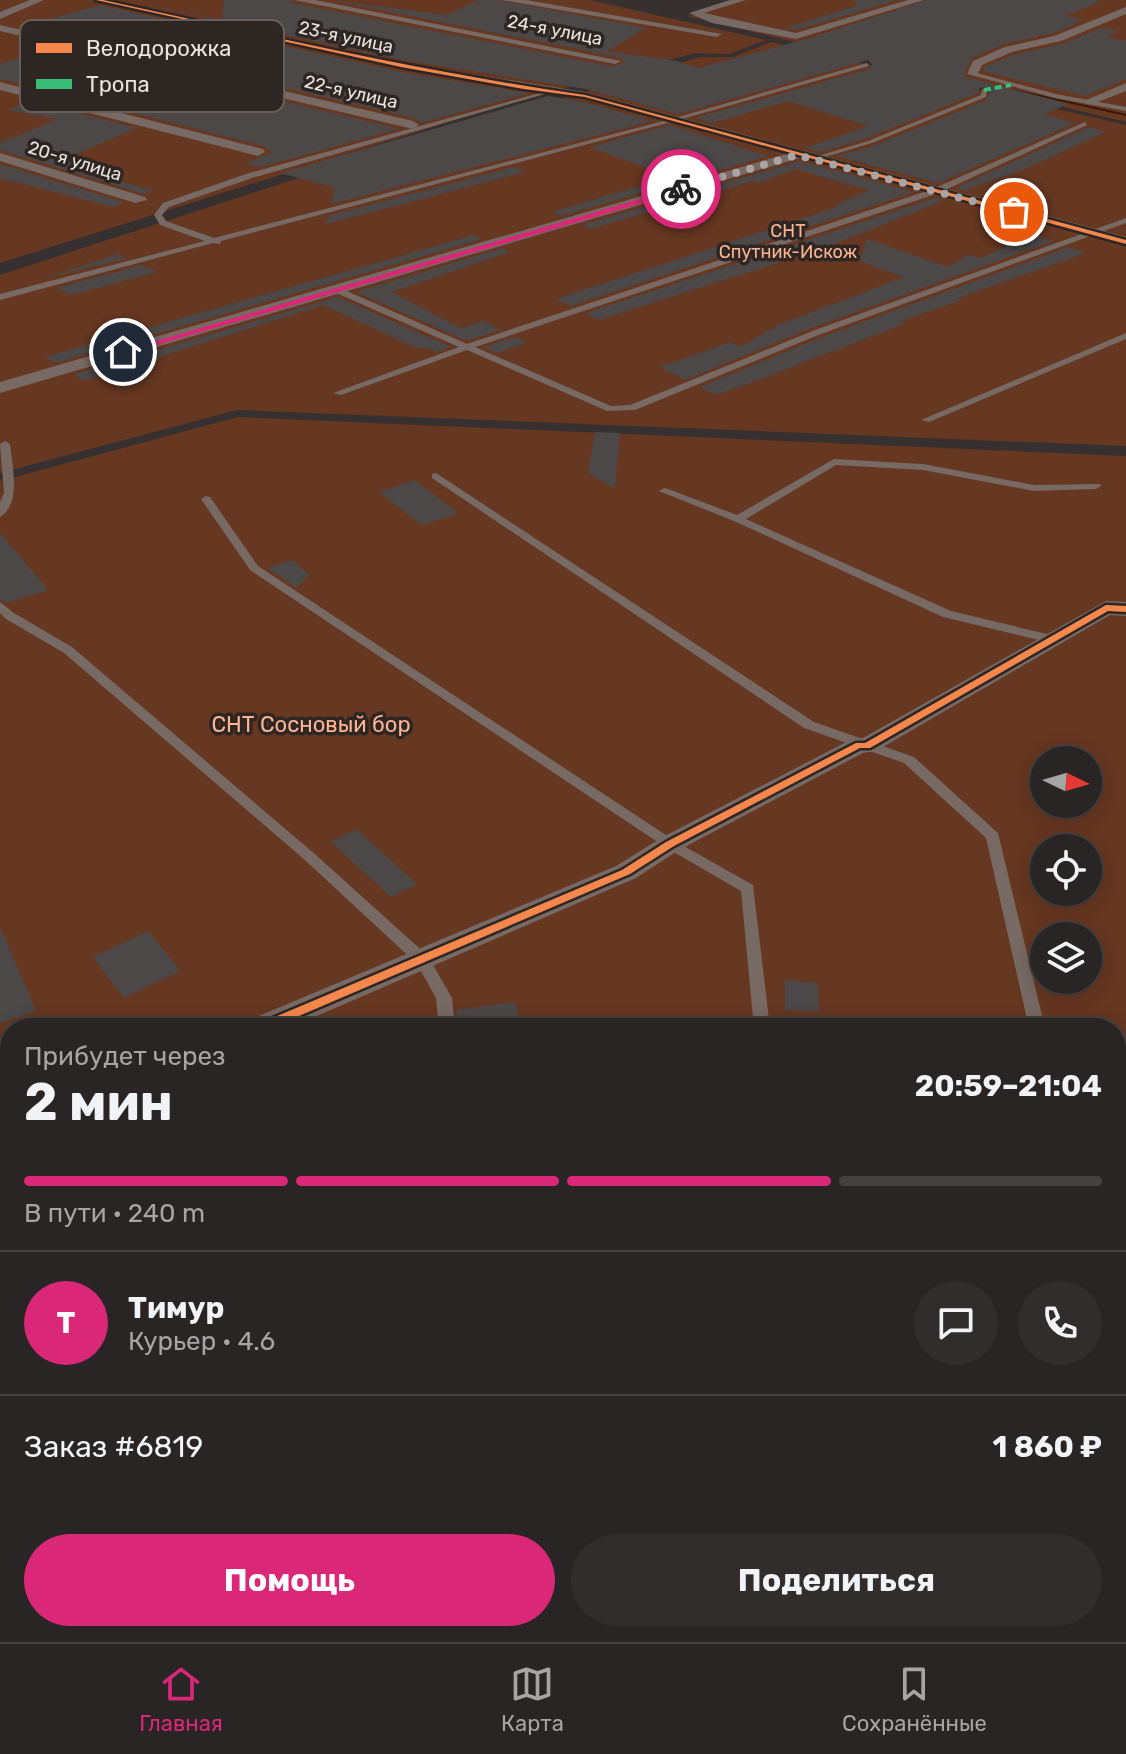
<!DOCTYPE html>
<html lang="ru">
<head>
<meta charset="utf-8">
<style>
  :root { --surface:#282524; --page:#302d2c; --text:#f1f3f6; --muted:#a5a5a6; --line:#444241; --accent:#db2777 }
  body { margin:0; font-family:Rubik,sans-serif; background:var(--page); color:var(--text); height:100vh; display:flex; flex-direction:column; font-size:30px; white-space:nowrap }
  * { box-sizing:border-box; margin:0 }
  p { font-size:26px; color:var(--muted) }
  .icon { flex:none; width:44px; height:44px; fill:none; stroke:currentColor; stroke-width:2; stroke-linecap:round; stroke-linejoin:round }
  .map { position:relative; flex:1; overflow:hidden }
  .drawer { position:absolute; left:0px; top:1018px; width:1126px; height:624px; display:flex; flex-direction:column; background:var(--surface); border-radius:32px 32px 0 0; box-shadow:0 4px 20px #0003,0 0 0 2px var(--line) }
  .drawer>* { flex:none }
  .needle { width:52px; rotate:95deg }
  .tools { position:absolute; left:1030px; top:746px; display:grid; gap:16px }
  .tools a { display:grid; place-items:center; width:72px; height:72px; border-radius:50%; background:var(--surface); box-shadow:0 4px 20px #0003,0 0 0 2px var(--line); font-size:40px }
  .pin { position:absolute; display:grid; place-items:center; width:68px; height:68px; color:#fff; margin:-34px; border:4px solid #fff; border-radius:50%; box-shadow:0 2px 8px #0007 }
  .courier { position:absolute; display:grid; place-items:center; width:80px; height:80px; margin:-40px; border:6px solid #db2777; border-radius:50%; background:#fff; color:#222; box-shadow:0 2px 10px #0007 }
  .head em { font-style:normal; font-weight:700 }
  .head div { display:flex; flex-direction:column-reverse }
  .head { display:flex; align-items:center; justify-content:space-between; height:136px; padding:0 24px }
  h1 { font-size:52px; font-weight:700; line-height:60px }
  .bar { display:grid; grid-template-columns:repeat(4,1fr); gap:12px 8px; align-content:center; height:96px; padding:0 24px }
  .bar i { height:10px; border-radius:6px; background:var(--line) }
  .bar .active { background:var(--accent) }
  .bar p { grid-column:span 4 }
  .line { display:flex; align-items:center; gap:20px; padding:0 24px; border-top:2px solid var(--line) }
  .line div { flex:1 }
  .round { display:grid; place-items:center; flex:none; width:84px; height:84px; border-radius:42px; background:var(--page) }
  .cta { display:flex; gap:16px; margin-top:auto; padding:16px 24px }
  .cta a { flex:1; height:92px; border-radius:48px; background:var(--accent); color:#fff; font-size:32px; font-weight:700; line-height:92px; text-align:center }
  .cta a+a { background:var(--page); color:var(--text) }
  .menu { display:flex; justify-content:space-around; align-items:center; height:112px; border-top:2px solid var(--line); background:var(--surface); font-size:22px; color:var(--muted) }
  .menu a { display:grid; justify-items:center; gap:4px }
  .menu .active { color:var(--accent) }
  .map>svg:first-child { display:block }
</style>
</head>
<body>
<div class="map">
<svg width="1126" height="1642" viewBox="0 0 1126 1642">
  <rect width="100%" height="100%" fill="#363130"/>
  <!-- green -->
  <g fill="#663721" fill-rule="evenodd">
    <polygon points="0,0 590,0 766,40 729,54 695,53 519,100 0,263"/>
    <polygon points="742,0 1126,0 1126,122 687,16"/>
    <polygon points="771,42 1126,125 1126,446 237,410 0,473 0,275 286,182 700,57 733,57"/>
    <path d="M238,417L1126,456V1273L1116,1277V1028H10V1632H213L187,1642H0V481ZM1044,760H1088V804H1044ZM1044,848H1088V892H1044ZM1044,936H1088V980H1044Z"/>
    <polygon points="1116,1332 1126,1335 1126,1642 248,1642 270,1632 1116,1632"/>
  </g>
  <!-- water -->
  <polygon fill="#3c1504" points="10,1210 10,1377 0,1384 0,1212"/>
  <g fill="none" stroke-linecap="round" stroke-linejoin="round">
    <!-- stream -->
    <polygon fill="#3c1504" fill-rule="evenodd" points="1013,89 1126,114 1126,116 1015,91"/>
  </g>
  <!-- building -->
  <g fill="#4c4847">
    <polygon points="224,0 291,0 293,3 614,67 624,62 622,58 330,0 447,15 478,0 498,0 646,28 607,51 676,61 699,68 810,38 927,0 1098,0 1098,3 1064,16 1082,19 1075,23 1078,23 1053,33 1004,44 972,58 964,73 966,77 1069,104 1044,114 1075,123 938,183 837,156 873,146 987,100 990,90 988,87 980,87 978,93 867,138 821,152 805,148 868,126 788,101 712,123 695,118 870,69 872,64 868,60 678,114 586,89 402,60 134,2 222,20"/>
    <polygon points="857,0 897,0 796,30 785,28 856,6"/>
    <polygon points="100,5 401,72 529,93 421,123 414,118 21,27"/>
    <polygon points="1101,28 1119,31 1107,37 1126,41 1126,79 1086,96 982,71 984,67 1013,55 1062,44"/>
    <polygon points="56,47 399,129 260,167 245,163 272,153 264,146 0,79 0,64"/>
    <polygon points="548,96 583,102 652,121 331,204 335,188 281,173"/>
    <polygon points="31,101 137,128 62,160 112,176 106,178 153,190 144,194 0,150 0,143 58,119 8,110"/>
    <polygon points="670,125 768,156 561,216 552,212 670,177 590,147"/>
    <polygon points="1089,127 1106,132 1020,171 967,189 971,190 968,191 956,188"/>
    <polygon points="800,161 914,192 571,306 555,299 838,207 834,206 869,190 795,169 759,183 752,181 591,229 582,225"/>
    <polygon points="0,164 123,202 113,207 0,178"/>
    <polygon points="514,167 525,172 326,224 328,216"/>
    <polygon points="935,198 945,200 824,248 599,320 586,313"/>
    <polygon points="1031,234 1053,241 814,327 685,380 659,367 731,342 740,347 778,325 904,277 859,261 867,239 948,267 968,255 981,258"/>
    <polygon points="474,235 482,239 55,363 45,357"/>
    <polygon points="1069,247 1086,253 958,298 962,300 901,321 906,323 753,382 716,395 700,387 822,337"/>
    <polygon points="503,248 510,252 392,292 461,328 483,321 500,330 467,341 356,292"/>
    <polygon points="118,254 127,258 39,280"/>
    <polygon points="142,265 157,272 71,295 57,288"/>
    <polygon points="338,297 451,347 437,352 428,348 416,348 323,305 84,381 74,374"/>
    <polygon points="515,337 527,343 497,353 483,347"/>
    <polygon points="595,432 620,433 615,489 588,473"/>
    <polygon points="414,480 458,513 422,525 379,492"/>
    <polygon points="0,533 48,590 6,603 0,599"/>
    <polygon points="293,560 309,575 297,588 267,568"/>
    <polygon points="356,829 417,884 391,897 331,842"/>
    <polygon points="0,927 36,1011 0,1023"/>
    <polygon points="148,931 180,971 124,998 93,957"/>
    <polygon points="785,980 818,983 819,1012 785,1010"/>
    <polygon points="515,1002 521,1028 458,1028 456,1010"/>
  </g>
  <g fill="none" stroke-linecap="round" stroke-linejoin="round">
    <!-- service -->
    <g fill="#776963" fill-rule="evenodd">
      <polygon points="867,63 869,66 675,121 221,241 220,244 213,243 0,300 0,294 205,241 160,225 154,215 163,203 246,174 547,91 552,92 252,178 169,207 162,215 166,221 214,238 671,119"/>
      <polygon points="973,72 1056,94 1126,107 1126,111 1055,98 971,75"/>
      <polygon points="982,89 987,90 986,97 872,143 815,160 811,158 868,141 981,95"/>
      <polygon points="1085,122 1087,125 936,194 475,347 611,406 630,405 815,330 1126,218 1126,223 821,334 635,410 607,411 467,350 341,395 333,393 459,347 334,292 334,288 340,288 467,344 930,190"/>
      <polygon points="1126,333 1126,339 929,422 921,420"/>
      <path d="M5,441L10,444C12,465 22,504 0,517V502L4,493L0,444Z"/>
      <polygon points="834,459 923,464 1034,485 1100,484 1101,486 1096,489 1034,491 923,470 836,465 746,519 951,611 1055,636 1057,639 1055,642 1051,643 943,617 734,521 659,491 664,488 668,489 737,515"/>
      <polygon points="436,473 814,722 914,757 998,833 1045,1028 1029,1028 986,838 904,763 804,728 432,478 432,474"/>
      <polygon points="206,496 210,497 258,566 675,841 753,885 770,1028 754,1028 741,891 665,847 250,570 201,499"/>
      <polygon points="0,602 14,613 72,647 316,855 428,956 452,998 455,1028 439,1028 436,998 417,964 306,861 64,653 6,619 0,613"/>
    </g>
    <!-- minor -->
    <g fill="#776963" fill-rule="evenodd">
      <polygon points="30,0 44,0 0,19 0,12"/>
      <polygon points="93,0 112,0 401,63 585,92 1126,237 1126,246 800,158 0,393 0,382 786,154 584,99 401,69"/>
      <polygon points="294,0 315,0 621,61 615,64"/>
      <polygon points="502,0 526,0 722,34 717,37"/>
      <polygon points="730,0 746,0 704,13 796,33 908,0 924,0 796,39 712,23 689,13"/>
      <polygon points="1126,7 1126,14 1061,41 1012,52 982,65 977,76 967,74 973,61 1005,47 1054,36"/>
      <polygon points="0,25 413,121 419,125 413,129 0,31"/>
      <polygon points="0,82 263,149 265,152 258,156 0,90"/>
      <polygon points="1126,83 1126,91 1090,105 1084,101"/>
      <polygon points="0,153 145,197 147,200 135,203 0,161"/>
      <polygon points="1106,601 1126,602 1126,616 1110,615 876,751 863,753 679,850 636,878 289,1028 245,1028 249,1020 616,866 661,838 850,740 863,738"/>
      <polygon points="0,1064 10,1067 10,1105 0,1102"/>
      <polygon points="10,1120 10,1146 0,1150 0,1124"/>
      <polygon points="1126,1269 1126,1299 1116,1302 1116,1272"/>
      <polygon points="26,1632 95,1632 91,1642 22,1642"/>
    </g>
    <!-- quiet -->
    <polyline stroke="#3abd76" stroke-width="4" stroke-dasharray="7 4" stroke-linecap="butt" points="984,90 1011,85"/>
    <defs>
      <g id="cycleway">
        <path d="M96,0H103C263,35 423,72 585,95L1126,240V244L585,97L524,89L401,67Z"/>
        <polygon points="1106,605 1126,606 1126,612 1108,611 870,748 860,748 674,846 630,874 271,1028 254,1028 256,1025 622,870 666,842 856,743 865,743"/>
      </g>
    </defs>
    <!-- cycleway casing -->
    <use href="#cycleway" stroke="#2e2623" stroke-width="5"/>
    <!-- cycleway -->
    <use href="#cycleway" fill="#f5874c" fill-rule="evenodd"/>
  </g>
  <!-- route -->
  <polygon fill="#db2777" points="681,187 683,191 126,354 119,352"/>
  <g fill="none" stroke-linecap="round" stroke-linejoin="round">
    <!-- done -->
    <polyline stroke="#aaa5a3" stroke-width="8" stroke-dasharray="0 14.4" points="681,189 797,155 1014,212"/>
  </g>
  <g text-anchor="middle" stroke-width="7" stroke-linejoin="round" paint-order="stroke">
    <!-- far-street labels -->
    <g font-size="18" fill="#e9e3e1" stroke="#2e2623">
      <text transform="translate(555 30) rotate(11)" y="6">24-я улица</text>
      <text transform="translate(346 37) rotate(12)" y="6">23-я улица</text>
      <text transform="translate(351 92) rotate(13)" y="6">22-я улица</text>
      <text transform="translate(75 161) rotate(17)" y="6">20-я улица</text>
    </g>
    <!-- far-park labels -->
    <g font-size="18" fill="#feb392" stroke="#2e2623">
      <text x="788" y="237">СНТ<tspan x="788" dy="21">Спутник-Искож</tspan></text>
    </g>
    <!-- park labels -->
    <g font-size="22" fill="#feb392" stroke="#2e2623">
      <text x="311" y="732">СНТ Сосновый бор</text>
    </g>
  </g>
  <!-- legend -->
  <rect x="20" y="20" width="264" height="92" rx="12" fill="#2e2623" stroke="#665f5c" stroke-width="2"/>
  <rect x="36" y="43" width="36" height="10" fill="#f5874c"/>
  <rect x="36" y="79" width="36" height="10" fill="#3abd76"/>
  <g font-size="22" fill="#e9e3e1">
    <text x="86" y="56">Велодорожка</text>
    <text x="86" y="92">Тропа</text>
  </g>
</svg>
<div class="tools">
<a><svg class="needle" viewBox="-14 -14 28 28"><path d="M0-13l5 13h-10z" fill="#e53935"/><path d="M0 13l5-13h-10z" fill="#a5a5a6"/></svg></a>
<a><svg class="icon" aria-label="locate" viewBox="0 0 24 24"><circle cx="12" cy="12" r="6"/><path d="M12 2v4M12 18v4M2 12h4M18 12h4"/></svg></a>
<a><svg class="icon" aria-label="layers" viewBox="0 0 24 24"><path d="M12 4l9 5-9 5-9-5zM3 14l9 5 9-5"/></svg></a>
</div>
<div class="pin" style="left:1014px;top:212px;background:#ea580c"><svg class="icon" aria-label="bag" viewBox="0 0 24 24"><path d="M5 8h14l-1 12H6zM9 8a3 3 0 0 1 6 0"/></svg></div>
<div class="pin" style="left:123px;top:352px;background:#1f2937"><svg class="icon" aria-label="home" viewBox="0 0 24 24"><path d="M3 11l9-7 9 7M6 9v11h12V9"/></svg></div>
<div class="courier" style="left:681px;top:189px"><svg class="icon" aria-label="bike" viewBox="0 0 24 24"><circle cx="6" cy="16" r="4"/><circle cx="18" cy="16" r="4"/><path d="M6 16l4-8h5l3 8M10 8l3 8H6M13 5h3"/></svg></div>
<section class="drawer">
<div class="head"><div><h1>2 мин</h1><p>Прибудет через</p></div><em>20:59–21:04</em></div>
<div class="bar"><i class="active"></i><i class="active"></i><i class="active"></i><i></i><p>В пути · 240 m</p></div>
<div class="line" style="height:144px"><b class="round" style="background:var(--accent);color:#fff">Т</b><div><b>Тимур</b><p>Курьер · 4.6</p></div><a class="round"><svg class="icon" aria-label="chat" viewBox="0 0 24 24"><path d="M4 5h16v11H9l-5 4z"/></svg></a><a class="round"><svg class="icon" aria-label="phone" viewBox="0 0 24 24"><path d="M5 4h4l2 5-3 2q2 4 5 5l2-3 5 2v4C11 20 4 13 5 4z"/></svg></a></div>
<div class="line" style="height:104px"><div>Заказ #6819</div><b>1 860 ₽</b></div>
<div class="cta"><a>Помощь</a><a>Поделиться</a></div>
</section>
</div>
<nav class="menu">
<a class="active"><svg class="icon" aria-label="home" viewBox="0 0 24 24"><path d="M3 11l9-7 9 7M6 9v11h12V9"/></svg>Главная</a>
<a><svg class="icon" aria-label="map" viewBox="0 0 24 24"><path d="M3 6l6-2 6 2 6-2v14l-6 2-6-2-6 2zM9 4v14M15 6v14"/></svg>Карта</a>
<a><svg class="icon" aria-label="saved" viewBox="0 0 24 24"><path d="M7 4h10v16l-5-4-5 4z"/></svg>Сохранённые</a>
</nav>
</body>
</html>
